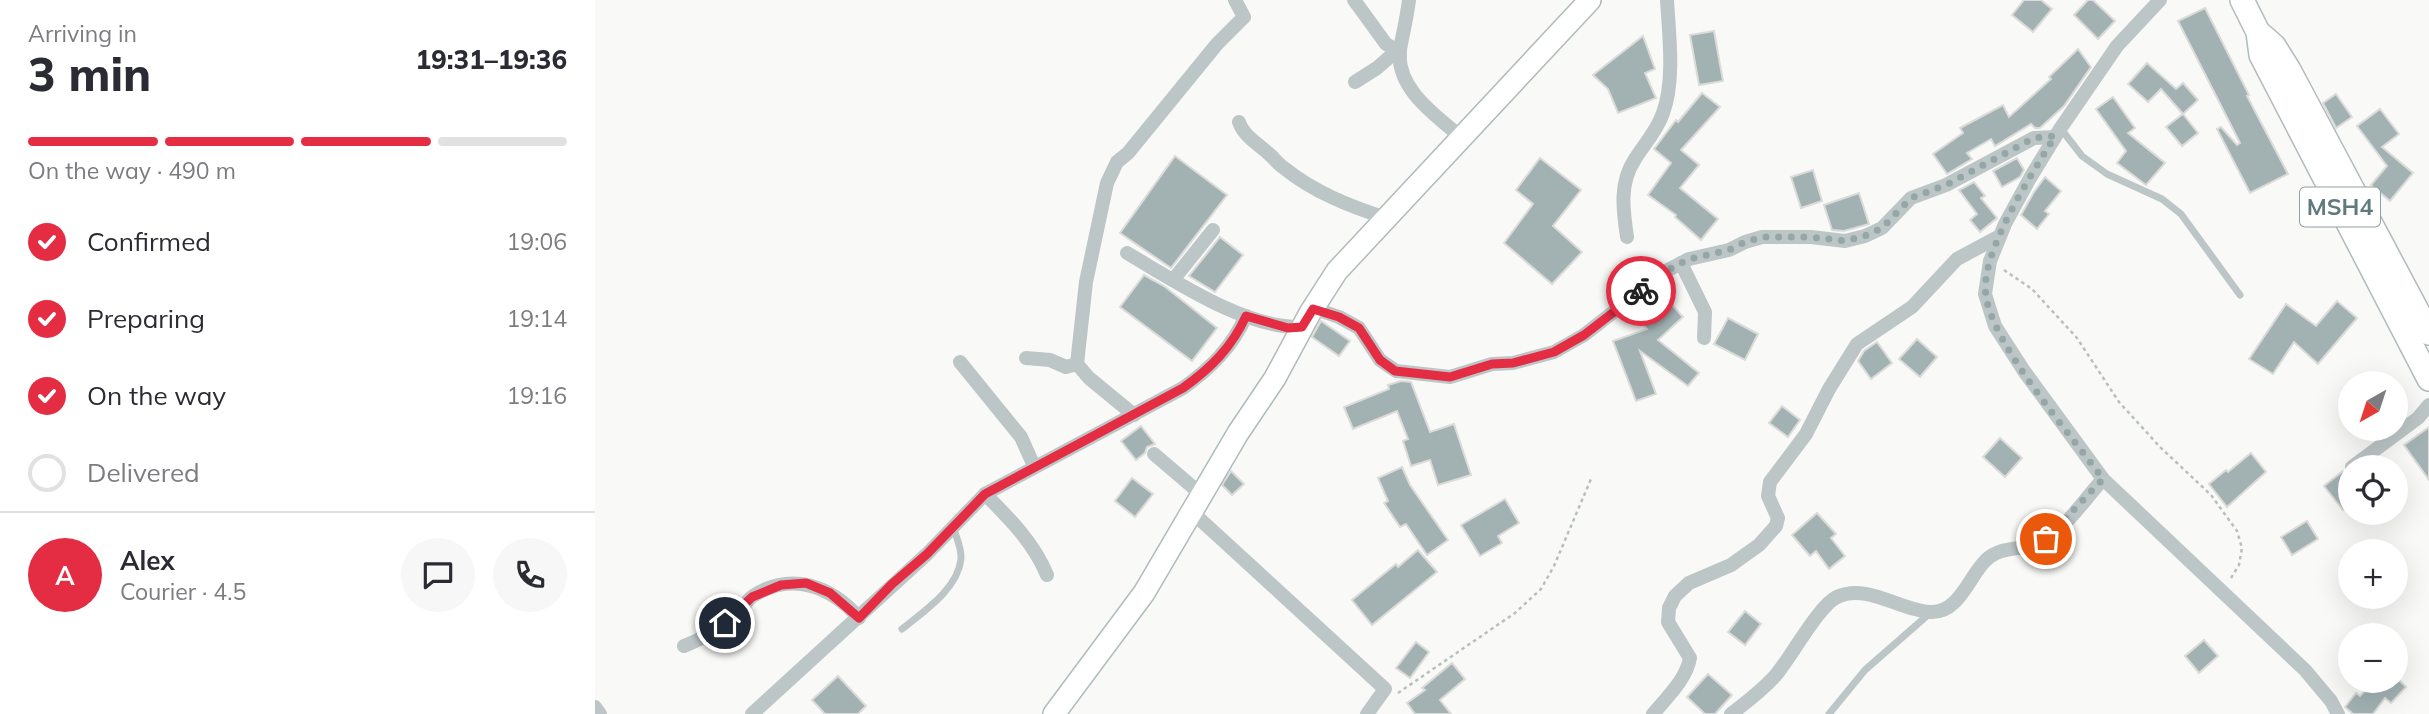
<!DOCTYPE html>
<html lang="en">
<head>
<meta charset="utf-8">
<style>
  :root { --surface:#fff; --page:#f7f7f7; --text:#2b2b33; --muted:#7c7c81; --line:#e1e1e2; --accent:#e42c43 }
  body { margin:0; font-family:Mulish,sans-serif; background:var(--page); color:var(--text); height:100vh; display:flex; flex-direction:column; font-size:26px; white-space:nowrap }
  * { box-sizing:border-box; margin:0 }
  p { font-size:23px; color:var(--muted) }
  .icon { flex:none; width:38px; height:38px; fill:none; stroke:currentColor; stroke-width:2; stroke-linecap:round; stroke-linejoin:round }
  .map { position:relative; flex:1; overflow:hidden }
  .drawer { display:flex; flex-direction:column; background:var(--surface); width:595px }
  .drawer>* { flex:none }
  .needle { width:46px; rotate:219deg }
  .controls { position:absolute; left:1743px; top:371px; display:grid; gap:14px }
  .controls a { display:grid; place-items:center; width:70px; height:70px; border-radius:50%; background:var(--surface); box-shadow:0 7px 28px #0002; font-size:35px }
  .pin { position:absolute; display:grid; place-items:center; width:60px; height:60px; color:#fff; margin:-30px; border:4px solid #fff; border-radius:50%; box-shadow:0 2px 7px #0007 }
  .courier { position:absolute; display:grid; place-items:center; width:70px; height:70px; margin:-35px; border:5px solid #e42c43; border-radius:50%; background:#fff; color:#222; box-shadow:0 2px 9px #0007 }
  .summary em { font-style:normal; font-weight:800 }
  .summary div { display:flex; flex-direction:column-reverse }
  .summary { display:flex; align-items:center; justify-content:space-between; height:119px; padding:0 28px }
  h1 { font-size:46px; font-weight:800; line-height:52px }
  .bar { display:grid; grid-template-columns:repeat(4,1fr); gap:10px 7px; align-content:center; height:84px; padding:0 28px }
  .bar i { height:9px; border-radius:5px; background:var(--line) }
  .bar .active { background:var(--accent) }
  .bar p { grid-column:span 4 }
  .line { display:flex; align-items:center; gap:18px; padding:0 28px; border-top:2px solid var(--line) }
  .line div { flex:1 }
  .round { display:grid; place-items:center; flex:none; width:74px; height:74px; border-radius:37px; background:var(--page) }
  ol { padding:0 28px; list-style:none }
  li { display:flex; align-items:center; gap:21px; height:77px }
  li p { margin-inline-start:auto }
  li .icon { padding:7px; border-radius:50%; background:var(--accent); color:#fff; stroke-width:4 }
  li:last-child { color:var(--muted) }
  li i { width:38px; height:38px; border:4px solid var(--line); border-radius:50% }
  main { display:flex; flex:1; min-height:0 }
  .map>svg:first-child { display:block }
</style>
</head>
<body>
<main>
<section class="drawer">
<div class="summary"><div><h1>3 min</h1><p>Arriving in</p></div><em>19:31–19:36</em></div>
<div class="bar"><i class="active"></i><i class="active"></i><i class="active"></i><i></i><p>On the way · 490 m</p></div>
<ol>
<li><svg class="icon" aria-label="check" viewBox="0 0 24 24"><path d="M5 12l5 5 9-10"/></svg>Confirmed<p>19:06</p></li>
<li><svg class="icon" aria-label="check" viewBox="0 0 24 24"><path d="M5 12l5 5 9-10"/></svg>Preparing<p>19:14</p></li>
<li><svg class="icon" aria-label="check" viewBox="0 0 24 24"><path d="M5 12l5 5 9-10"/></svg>On the way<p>19:16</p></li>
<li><i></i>Delivered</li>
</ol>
<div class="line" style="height:126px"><b class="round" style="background:var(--accent);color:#fff">A</b><div><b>Alex</b><p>Courier · 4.5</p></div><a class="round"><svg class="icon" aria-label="chat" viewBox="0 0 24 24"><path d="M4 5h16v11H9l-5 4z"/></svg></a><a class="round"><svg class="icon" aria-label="phone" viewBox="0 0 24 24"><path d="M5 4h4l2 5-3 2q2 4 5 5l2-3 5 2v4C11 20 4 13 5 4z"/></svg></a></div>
</section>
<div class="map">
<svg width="1834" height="714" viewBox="0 0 1834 714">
  <rect width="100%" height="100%" fill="#f9f9f7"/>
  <!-- building -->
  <g fill="#a2b2b3" stroke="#dbdbd9" stroke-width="2">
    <polygon points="1429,0 1446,0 1457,9 1438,32 1417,15"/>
    <polygon points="1493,0 1498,0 1520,21 1503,39 1479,15"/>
    <polygon points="1610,8 1654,95 1652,96 1693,174 1655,193 1622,129 1626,127 1642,145 1645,143 1583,21"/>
    <polygon points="1119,31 1128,81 1104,85 1095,35"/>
    <polygon points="1048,36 1060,69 1050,73 1061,98 1023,113 1013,89 998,75"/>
    <polygon points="1483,49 1496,67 1469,106 1445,128 1440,128 1436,124 1400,146 1396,139 1372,153 1377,159 1352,174 1338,154 1368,133 1365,128 1408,105 1414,117 1456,79 1454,77"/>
    <polygon points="1552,63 1581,89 1588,83 1603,100 1588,114 1566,89 1553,102 1533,84"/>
    <polygon points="1107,93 1125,107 1086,150 1104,165 1085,188 1123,219 1106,240 1080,217 1081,215 1053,195 1076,163 1059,149 1081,120 1083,122"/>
    <polygon points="1741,94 1757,117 1741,128 1728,103"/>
    <polygon points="1518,97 1540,128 1533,133 1570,163 1551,185 1522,163 1531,151 1501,109"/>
    <polygon points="1785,109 1804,134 1787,147 1818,173 1795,201 1776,185 1792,166 1762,126"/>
    <polygon points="1588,114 1603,133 1587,146 1571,127"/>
    <polygon points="580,156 632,195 576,268 525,233"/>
    <polygon points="945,158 986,190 958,226 987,252 957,284 909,243 938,204 921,190"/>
    <polygon points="1422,158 1429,170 1425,177 1407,187 1398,171"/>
    <polygon points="1218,170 1227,201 1206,208 1196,177"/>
    <polygon points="1450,177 1466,191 1450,211 1454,214 1442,229 1426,215 1439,192"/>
    <polygon points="1379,182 1390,196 1386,198 1402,218 1385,232 1375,220 1382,214 1364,190"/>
    <polygon points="1264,193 1274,224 1249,231 1237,230 1229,205"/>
    <polygon points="625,237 648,255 620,292 594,276"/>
    <polygon points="549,275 569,286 622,328 597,361 525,307"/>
    <polygon points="1071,298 1088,317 1063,340 1104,373 1093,386 1045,351 1061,394 1041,401 1018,341 1052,329 1046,322"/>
    <polygon points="1742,301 1762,318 1723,364 1699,342 1678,374 1654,359 1691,304 1721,326"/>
    <polygon points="1133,318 1163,334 1150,360 1119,344"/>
    <polygon points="726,321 755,341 744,356 717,337"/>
    <polygon points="1322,339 1342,357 1325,377 1304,359"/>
    <polygon points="1282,342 1297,363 1276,379 1263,361 1269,351"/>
    <polygon points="806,381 816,382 835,432 859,424 876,475 843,485 835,460 816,466 808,441 813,439 802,411 758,429 749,407 794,389 793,385"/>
    <polygon points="1187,406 1205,420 1193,437 1174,423"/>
    <polygon points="546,426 560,444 552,447 550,453 541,460 526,441"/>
    <polygon points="1834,427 1834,480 1809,445"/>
    <polygon points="1405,438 1427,458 1410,477 1388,457"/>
    <polygon points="1656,453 1671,472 1632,507 1614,484 1631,470 1633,472"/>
    <polygon points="807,467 815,485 853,540 832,555 811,524 805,527 789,503 793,501 783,478"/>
    <polygon points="636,471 649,484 637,495 627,485"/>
    <polygon points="1748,471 1755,476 1755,504 1748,510 1729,486"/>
    <polygon points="537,478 558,494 540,517 520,501"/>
    <polygon points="910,499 924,523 903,536 907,543 885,556 866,525"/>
    <polygon points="1222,513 1241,534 1236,538 1250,556 1234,569 1221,551 1215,556 1197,535"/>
    <polygon points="1712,521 1723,539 1697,555 1686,537"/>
    <polygon points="823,550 842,572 777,625 757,600 801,564 803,567"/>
    <polygon points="1150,611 1166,624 1150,645 1133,632"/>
    <polygon points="1609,640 1623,656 1604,673 1590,656"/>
    <polygon points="821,642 834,652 815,678 801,668"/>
    <polygon points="857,663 870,679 845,700 856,714 820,714 812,703 830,690 827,688"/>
    <polygon points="1113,674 1137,695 1120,714 1110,714 1092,697"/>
    <polygon points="243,676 271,706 263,714 230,714 217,700"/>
    <polygon points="1779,681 1805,681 1811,687 1796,703 1790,698 1778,714 1758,714 1750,707 1761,693 1765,696"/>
  </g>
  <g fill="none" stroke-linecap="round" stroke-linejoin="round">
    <defs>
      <polyline id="secondary" points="459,714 549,593 643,433 680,378 715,313 742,271 995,0"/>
      <g id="primary">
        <polyline points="1647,0 1663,32 1666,55 1834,379"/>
        <polyline points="1663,32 1679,46 1694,70 1834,333"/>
      </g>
    </defs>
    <!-- secondary casing -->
    <use href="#secondary" stroke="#b0bbbc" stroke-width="24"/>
    <!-- primary casing -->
    <use href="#primary" stroke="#b1bbbc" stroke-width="26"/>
    <!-- path -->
    <g stroke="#b8bfbf" stroke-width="2.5" stroke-dasharray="3.5 3.5" stroke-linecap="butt">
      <polyline points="1409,270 1437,289 1482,338 1524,402 1565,447 1616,495 1642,531 1647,548 1644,565 1636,578"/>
      <polyline points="803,693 920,613 946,589 959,566 996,479"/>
    </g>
    <!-- lane -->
    <g stroke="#bdc6c7" stroke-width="7">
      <polyline points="1466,129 1487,156 1512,174 1567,199 1586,214 1645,295"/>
      <path d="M307,629C328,612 363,589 366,559C367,549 361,536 358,527"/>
      <polyline points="1234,714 1270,670 1334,614"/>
    </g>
    <!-- street -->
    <g stroke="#bdc6c7" stroke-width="14">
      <polyline points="759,0 791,44 805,52"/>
      <path d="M814,0C812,17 808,33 805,49C800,88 840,115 866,137"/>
      <polyline points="1565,0 1522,46 1465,129 1435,178 1410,224 1395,261 1390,294 1400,326 1429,371 1508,479 1710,670 1736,701 1743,714"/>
      <polyline points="760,82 782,68 798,54 805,56"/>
      <path d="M644,122C648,135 663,144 673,153C679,158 683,164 689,168C719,192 754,206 791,218"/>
      <path d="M1032,237C1028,210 1024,183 1040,159C1050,143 1062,131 1068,113C1080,81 1074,34 1072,0"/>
      <path d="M532,253C580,281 651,329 707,327"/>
      <polyline points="1086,263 1110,312 1109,338"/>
      <polyline points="578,280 618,230"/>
      <polyline points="718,308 744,317 764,328 785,360 801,371 855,377 897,364 918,363 959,352 989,335 1071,271 1094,259 1134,250 1150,242 1167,237 1216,237 1250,241 1270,236 1287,228 1316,198 1351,185 1439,138 1460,137"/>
      <polyline points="431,358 455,360 471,367 482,364"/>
      <polyline points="365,362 426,437 439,466"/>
      <polyline points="539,415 494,378 482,364 491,282 512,183 522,162 533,153 622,44 649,17 640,0"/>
      <polyline points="559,454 607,495"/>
      <polyline points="1757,467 1823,418 1834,405"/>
      <path d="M390,494C414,518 439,543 452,575"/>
      <polyline points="597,512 790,689 772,714"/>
      <path d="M89,646C111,637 127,628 144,612C149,607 152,600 158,596C196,571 236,586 264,618"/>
      <polyline points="0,707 5,714"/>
      <path d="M157,714L332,554L390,494L588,388C616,368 637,347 651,316"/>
      <path d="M1058,714C1072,697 1091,680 1095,658L1073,622L1074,608L1080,596L1094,583L1136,565L1164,545L1181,526L1183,518L1173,496L1175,482L1211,434L1234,389L1262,344L1317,307L1362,259L1405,236"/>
      <path d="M1136,714C1152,702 1167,690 1180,676C1195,659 1224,605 1242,597C1272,583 1304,610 1335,612C1364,614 1374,576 1391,560C1407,544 1431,552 1450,540C1472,526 1491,498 1508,479"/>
    </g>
    <!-- secondary -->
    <use href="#secondary" stroke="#fff" stroke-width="21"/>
    <!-- primary -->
    <use href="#primary" stroke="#fff" stroke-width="23"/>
  </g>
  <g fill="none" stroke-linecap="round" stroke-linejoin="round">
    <!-- done -->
    <path stroke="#95a6a7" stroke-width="7" stroke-dasharray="0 12.6" d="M1046,291L1071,271L1094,259L1134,250L1150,242L1167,237H1216L1250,241L1270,236L1287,228L1316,198L1351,185L1439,138L1460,136C1438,173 1384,253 1391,296C1398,346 1477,436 1508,479L1451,539"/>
    <!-- route -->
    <path stroke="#e42c43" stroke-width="9" d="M130,623L157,597L186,585L211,583L235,593L264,618L297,584L332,554L390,494L588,388C616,368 637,347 651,316L693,328L707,327L718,309L744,317L764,328L785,360L800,371L855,377L897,364L918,363L959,352L989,335L1046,291"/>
  </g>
  <g text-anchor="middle" stroke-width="7" stroke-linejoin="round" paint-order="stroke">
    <!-- shield labels -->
    <rect fill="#fff" stroke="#8fa1a3" stroke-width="2" x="1705" y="187.5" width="80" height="39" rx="5"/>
    <g font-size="23" font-weight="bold" fill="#5f797c">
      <text x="1745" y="215">MSH4</text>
    </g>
  </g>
</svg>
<div class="controls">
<a><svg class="needle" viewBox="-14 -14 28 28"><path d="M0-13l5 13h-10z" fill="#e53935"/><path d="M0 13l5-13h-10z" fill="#7c7c81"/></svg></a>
<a><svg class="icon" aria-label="locate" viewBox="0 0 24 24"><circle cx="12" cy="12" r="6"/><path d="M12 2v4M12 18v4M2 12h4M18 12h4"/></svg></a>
<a>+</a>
<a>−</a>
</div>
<div class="pin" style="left:1451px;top:539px;background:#ea580c"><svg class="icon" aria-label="bag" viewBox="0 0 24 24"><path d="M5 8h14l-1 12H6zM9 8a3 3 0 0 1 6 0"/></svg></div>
<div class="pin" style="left:130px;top:623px;background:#1f2937"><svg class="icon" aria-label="home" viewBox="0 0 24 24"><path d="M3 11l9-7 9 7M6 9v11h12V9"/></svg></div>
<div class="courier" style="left:1046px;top:291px"><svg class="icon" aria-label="bike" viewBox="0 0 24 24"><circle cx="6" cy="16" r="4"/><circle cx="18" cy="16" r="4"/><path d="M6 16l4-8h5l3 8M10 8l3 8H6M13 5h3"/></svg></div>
</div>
</main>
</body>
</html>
